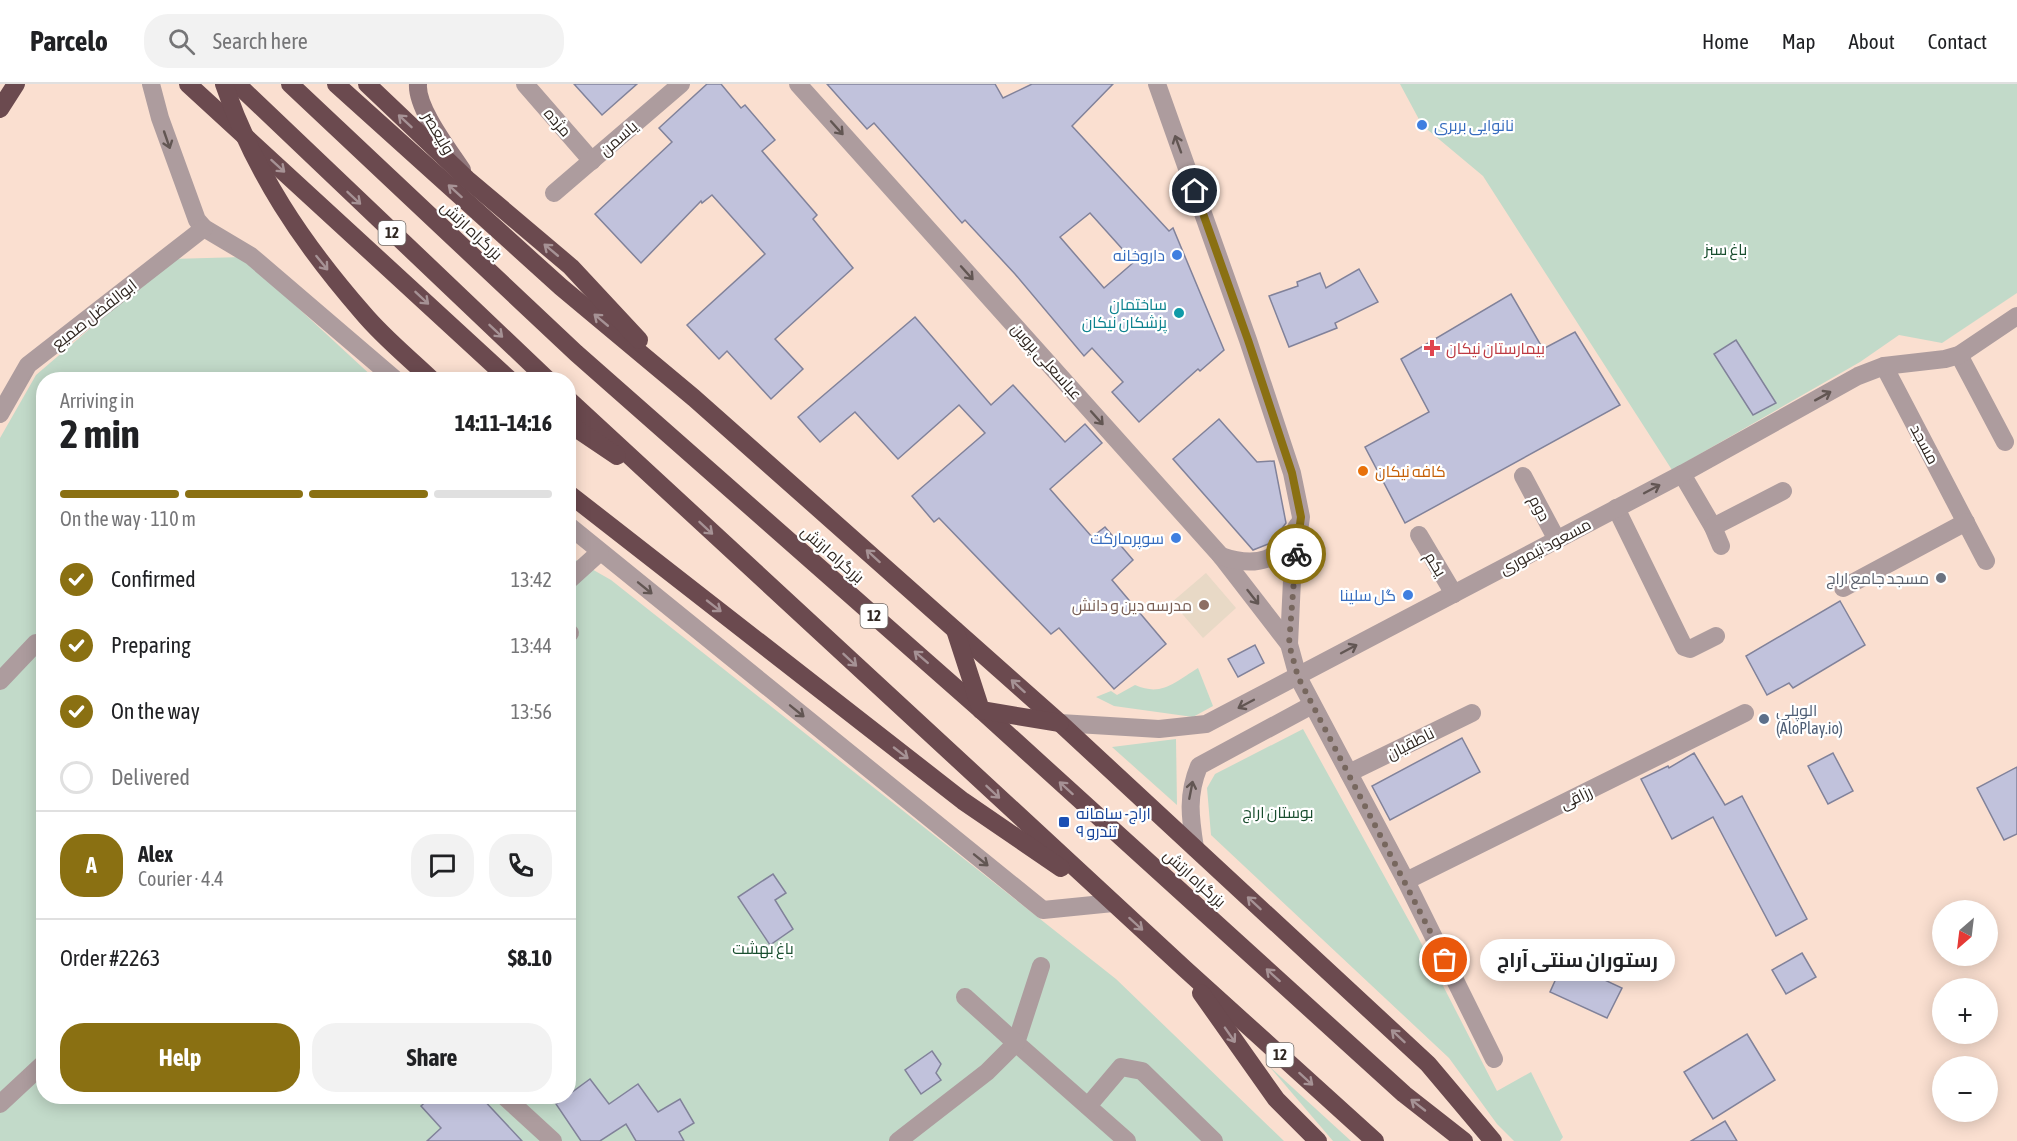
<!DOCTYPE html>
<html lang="en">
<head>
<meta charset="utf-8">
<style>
  :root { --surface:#fff; --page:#f2f2f2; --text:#202124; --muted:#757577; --line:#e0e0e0; --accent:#8a7012 }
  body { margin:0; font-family:"Asap Condensed",Cairo,sans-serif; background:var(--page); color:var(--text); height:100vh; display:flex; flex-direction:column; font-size:22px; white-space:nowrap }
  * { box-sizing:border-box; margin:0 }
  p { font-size:20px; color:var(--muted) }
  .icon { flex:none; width:33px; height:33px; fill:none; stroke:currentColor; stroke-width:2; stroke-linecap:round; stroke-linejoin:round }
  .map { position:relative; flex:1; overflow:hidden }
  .drawer { position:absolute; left:36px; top:288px; width:540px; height:732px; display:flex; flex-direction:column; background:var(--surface); border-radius:24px; box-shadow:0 3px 15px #0003 }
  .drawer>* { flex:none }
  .needle { width:39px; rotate:208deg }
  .controls { position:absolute; left:1932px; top:816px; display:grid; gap:12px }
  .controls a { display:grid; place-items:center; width:66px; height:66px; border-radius:50%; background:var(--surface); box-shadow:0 3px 15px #0003; font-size:30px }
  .pin { position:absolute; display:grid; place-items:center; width:51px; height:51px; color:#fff; margin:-26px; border:3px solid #fff; border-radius:50%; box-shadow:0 2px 6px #0007 }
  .courier { position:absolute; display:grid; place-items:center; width:60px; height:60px; margin:-30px; border:4px solid #8a7012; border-radius:50%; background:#fff; color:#222; box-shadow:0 2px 8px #0007 }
  .bubble { position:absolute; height:42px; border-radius:21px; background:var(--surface); box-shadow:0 3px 15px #0003; font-size:20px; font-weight:700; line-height:42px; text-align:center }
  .overview em { font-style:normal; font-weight:700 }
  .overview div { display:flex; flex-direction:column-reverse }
  .overview { display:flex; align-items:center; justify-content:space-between; height:102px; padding:0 24px }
  h1 { font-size:39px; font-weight:700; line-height:45px }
  .bar { display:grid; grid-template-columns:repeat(4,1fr); gap:9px 6px; align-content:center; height:72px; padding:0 24px }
  .bar i { height:8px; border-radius:4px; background:var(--line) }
  .bar .on { background:var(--accent) }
  .bar p { grid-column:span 4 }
  .line { display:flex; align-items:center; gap:15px; padding:0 24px; border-top:2px solid var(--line) }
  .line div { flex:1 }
  .round { display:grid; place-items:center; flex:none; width:63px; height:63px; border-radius:24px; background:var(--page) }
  ol { padding:0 24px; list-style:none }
  li { display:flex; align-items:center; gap:18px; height:66px }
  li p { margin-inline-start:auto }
  li .icon { padding:6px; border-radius:50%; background:var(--accent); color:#fff; stroke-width:4 }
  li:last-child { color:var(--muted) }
  li i { width:33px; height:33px; border:3px solid var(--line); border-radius:50% }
  .cta { display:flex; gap:12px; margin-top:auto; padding:12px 24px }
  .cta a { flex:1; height:69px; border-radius:24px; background:var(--accent); color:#fff; font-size:24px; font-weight:700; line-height:69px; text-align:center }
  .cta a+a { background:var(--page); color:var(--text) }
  header { display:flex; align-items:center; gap:36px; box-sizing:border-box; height:84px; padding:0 30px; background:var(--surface); border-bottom:2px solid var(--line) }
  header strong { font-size:28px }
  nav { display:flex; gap:33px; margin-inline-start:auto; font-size:21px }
  .search { width:420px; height:54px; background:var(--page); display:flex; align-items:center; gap:15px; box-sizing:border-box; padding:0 21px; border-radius:24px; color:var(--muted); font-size:22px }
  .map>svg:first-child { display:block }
</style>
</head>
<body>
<header>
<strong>Parcelo</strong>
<div class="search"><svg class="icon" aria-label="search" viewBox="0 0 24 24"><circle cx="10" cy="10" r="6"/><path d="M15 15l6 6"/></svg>Search here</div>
<nav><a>Home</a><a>Map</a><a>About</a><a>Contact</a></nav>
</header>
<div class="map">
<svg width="2017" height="1057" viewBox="0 0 2017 1057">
  <rect width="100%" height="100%" fill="#fadfd0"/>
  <!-- education -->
  <polygon fill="#e8d9c6" points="1206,489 1236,524 1203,554 1172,518"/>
  <!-- green -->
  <g fill="#c2dac9">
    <polygon points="1400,0 2017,0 2017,209 1942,259 1899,251 1860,278 1672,386 1483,92 1422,41"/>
    <polygon points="243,173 375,295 44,296 44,1012 568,1012 569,472 611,496 1116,895 1284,1057 0,1057 0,354 36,291 171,175"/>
    <path d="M1198,584L1213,622L1193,633L1114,622L1096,613L1111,607L1117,611L1135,601C1162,613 1175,598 1198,584Z"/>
    <polygon points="1303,645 1418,853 1497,1007 1531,988 1563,1053 1560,1057 1514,1057 1497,1040 1449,974 1211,751 1207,704 1215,690"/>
    <polygon points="1176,655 1177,721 1112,663"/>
    <polygon points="1269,982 1351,1057 1333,1057"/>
  </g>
  <!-- building -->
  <g fill="#c1c2dc" stroke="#81829a" stroke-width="1.5" fill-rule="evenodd">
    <polygon points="574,0 637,0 602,31"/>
    <polygon points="707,0 721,0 741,24 745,21 775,56 762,67 817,131 813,135 853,184 775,255 803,285 771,315 727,267 719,275 687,241 765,170 712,111 702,119 701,117 641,179 595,130 672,58 659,44"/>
    <path d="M827,0H995L1003,14L1032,0H1113L1072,42L1169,147L1173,144L1224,266L1200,287L1198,285L1139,338L1112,308L1123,298L1092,264L1084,272L1015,190L965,136L962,139L874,39L867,45ZM1090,129L1134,178L1104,204L1060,153Z"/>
    <polygon points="1359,185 1378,218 1335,239 1337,244 1289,263 1269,212 1298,202 1297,198 1320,189 1326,204"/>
    <polygon points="1511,210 1543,265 1575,248 1620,321 1405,439 1365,363 1429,328 1401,275"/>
    <polygon points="915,233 991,321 1013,301 1065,358 1085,340 1102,359 1050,405 1092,453 1105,443 1133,476 1112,496 1166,560 1114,605 1059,544 1051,550 939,434 934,438 912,412 985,349 959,321 898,375 855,328 820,358 798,333"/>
    <polygon points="1736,256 1776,319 1753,331 1714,270"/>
    <polygon points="1219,335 1257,378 1274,377 1286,439 1271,459 1253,466 1173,375"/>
    <polygon points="1840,517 1865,561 1793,604 1789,599 1767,611 1746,572"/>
    <polygon points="1255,561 1264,579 1238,593 1228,575"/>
    <polygon points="1462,654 1480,688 1390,736 1372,702"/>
    <polygon points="1694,669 1725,721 1742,712 1807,835 1776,852 1713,733 1672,755 1641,695 1668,682 1669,684"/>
    <polygon points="1833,669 1853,707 1828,720 1808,682"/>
    <polygon points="2017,683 2017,750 2004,756 1977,704"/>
    <polygon points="773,790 786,809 775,816 793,845 770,861 738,813"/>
    <polygon points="1802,869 1816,893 1786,910 1772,886"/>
    <polygon points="1564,877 1622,904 1607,934 1550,908"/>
    <polygon points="1747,950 1775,996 1713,1035 1684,988"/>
    <polygon points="932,967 941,980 936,989 941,996 921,1010 905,986"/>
    <polygon points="590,995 609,1020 638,1000 658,1028 680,1015 694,1039 679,1048 684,1057 636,1057 626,1040 600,1057 581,1057 556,1020"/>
    <polygon points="432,1012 480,1012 522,1057 427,1057 441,1044 421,1022"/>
    <polygon points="1725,1037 1737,1057 1691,1057"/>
  </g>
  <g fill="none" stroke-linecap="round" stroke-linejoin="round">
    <!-- street -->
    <g stroke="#ad9c9e" stroke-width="18">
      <polyline points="151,0 160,34 197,136 204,144 251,172 396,296"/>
      <polyline points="525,0 592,77"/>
      <polyline points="798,0 1221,472 1289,560"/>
      <polyline points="1157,0 1248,256 1292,389 1301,433 1292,496 1289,560 1298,593 1406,797 1494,975"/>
      <polyline points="554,109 681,0"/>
      <polyline points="1959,271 2005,358"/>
      <polyline points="1884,282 1986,477"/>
      <polyline points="0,330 28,281 204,144"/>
      <polyline points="1682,390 1713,443 1721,462"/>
      <polyline points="1523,392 1557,456"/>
      <polyline points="1616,424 1684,563 1690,565 1716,552"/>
      <polyline points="568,441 1043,826 1113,819"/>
      <polyline points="1713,443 1783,407"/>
      <polyline points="1419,451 1454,510"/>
      <path d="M1221,472C1255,484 1282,478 1297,442"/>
      <polyline points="568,497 600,468"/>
      <polyline points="1843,504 1966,438"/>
      <polyline points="568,550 570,549"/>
      <polyline points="0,597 36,559"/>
      <polyline points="1060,639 1159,645 1206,640 1682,390 1858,292 1884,282 1945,275 1959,271 2017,232"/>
      <polyline points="1349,689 1472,629"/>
      <path d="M1195,764C1190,733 1187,711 1199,682L1312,621"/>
      <polyline points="1406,797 1745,629"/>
      <polyline points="1041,882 1016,959 1127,1057"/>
      <polyline points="504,1012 553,1057"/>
      <polyline points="0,1020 44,979"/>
      <polyline points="1088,1022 1121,983 1142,987 1214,1057"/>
      <polyline points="898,1057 987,988 1016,959 965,913"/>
    </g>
    <!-- secondary -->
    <path stroke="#91787c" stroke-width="18" d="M418,0C416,24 449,66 462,86"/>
    <!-- highway -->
    <g stroke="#6b4a4f" stroke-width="18">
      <polyline points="188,0 510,296"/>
      <polyline points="237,0 548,296"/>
      <polyline points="290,0 576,269 981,626 1404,1010 1464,1057"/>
      <polyline points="336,0 561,203 694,314 1060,639 1428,980 1493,1057"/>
      <polyline points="367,0 467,95 571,183 639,256"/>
      <polyline points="0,25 16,0"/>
      <polyline points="568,315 1185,885 1375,1057"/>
      <polyline points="568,339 617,372"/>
      <polyline points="568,409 963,717 1061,784"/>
      <polyline points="955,546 981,626 1060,639"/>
      <polyline points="1201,909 1276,1015 1318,1057"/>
    </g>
    <!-- highway-bridge -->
    <path stroke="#6b4a4f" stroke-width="18" d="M224,0C254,88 302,159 363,229C383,253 409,274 432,296"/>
  </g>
  <!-- one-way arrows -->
  <defs><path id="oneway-shaft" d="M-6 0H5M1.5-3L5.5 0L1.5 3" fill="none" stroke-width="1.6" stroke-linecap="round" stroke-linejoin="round" transform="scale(1.5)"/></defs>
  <g stroke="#a69295">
    <use href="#oneway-shaft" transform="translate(405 37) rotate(-137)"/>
    <use href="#oneway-shaft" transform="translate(278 82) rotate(42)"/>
    <use href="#oneway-shaft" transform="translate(455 107) rotate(-138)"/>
    <use href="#oneway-shaft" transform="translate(354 114) rotate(43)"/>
    <use href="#oneway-shaft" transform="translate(551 166) rotate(-140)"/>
    <use href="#oneway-shaft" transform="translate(322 179) rotate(51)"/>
    <use href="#oneway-shaft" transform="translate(422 214) rotate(43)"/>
    <use href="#oneway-shaft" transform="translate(601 236) rotate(-140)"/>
    <use href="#oneway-shaft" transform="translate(496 247) rotate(43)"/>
    <use href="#oneway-shaft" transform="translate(706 444) rotate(43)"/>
    <use href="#oneway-shaft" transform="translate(873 472) rotate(-138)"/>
    <use href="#oneway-shaft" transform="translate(714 522) rotate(38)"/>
    <use href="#oneway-shaft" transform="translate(921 573) rotate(-139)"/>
    <use href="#oneway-shaft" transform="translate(850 576) rotate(43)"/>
    <use href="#oneway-shaft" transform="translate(1018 602) rotate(-138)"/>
    <use href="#oneway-shaft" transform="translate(901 669) rotate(38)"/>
    <use href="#oneway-shaft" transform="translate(1066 704) rotate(-138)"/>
    <use href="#oneway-shaft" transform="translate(993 708) rotate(43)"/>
    <use href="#oneway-shaft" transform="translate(1254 819) rotate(-137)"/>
    <use href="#oneway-shaft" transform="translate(1136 840) rotate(42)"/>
    <use href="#oneway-shaft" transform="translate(1273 891) rotate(-138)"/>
    <use href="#oneway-shaft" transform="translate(1230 951) rotate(55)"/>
    <use href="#oneway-shaft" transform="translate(1398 952) rotate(-137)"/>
    <use href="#oneway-shaft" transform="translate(1306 995) rotate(42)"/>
    <use href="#oneway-shaft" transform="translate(1418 1021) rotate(-142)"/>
  </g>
  <g stroke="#625653">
    <use href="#oneway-shaft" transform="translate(837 44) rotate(48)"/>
    <use href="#oneway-shaft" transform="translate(167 56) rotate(71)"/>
    <use href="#oneway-shaft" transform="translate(1178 60) rotate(-110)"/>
    <use href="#oneway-shaft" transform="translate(967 189) rotate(48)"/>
    <use href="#oneway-shaft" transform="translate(1823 312) rotate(-29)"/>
    <use href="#oneway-shaft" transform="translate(1097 334) rotate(48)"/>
    <use href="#oneway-shaft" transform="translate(1652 405) rotate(-28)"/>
    <use href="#oneway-shaft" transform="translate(645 504) rotate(39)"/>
    <use href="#oneway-shaft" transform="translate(1253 513) rotate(52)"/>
    <use href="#oneway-shaft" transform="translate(1349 565) rotate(-28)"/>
    <use href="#oneway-shaft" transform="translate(1246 620) rotate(152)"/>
    <use href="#oneway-shaft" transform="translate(797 627) rotate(39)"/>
    <use href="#oneway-shaft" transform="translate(1191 706) rotate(-79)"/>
    <use href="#oneway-shaft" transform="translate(981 776) rotate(39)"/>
  </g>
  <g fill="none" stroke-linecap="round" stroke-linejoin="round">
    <!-- done -->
    <polyline stroke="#77675e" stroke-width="6" stroke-dasharray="0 10.8" points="1296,470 1289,560 1298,593 1445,876"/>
    <!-- route -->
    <polyline stroke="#8a7012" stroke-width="8" points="1195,107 1248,256 1292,389 1301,433 1296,470"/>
  </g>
  <!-- markers -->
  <g fill="#3f7fe0" stroke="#fff" stroke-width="2">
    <circle cx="1422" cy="41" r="6"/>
    <circle cx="1177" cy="171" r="6"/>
    <circle cx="1176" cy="454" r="6"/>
    <circle cx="1408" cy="511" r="6"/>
  </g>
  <circle fill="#0f9aa8" stroke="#fff" stroke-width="2" cx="1179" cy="229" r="6"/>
  <path fill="#e0444e" stroke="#fff" stroke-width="2" d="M1429 255h6v6h6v6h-6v6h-6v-6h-6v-6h6z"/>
  <circle fill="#e8710a" stroke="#fff" stroke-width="2" cx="1363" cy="387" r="6"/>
  <circle fill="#6b7280" stroke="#fff" stroke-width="2" cx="1941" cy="494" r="6"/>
  <circle fill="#8d6e63" stroke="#fff" stroke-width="2" cx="1204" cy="521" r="6"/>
  <circle fill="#5c6f8a" stroke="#fff" stroke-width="2" cx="1764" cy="635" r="6"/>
  <rect fill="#1a4fb4" stroke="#fff" stroke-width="2" x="1058" y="732" width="12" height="12" rx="3"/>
  <g text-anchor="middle" stroke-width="4.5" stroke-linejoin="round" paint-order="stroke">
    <!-- shield labels -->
    <g fill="#fff" stroke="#6e6864" stroke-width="1.5">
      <rect x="378.5" y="137" width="27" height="24" rx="4.5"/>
      <rect x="860.5" y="520" width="27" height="24" rx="4.5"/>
      <rect x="1266.5" y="959" width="27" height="24" rx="4.5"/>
    </g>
    <g font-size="15" font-weight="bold" fill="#302721">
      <text x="392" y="154">12</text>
      <text x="874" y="537">12</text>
      <text x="1280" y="976">12</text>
    </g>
    <!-- street labels -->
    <g font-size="16" fill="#302721" stroke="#fff">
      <text transform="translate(558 38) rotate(49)" y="6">مژده</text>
      <text transform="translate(439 49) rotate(60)" y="6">ولیعصر</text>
      <text transform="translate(618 54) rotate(-41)" y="6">یاسمن</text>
      <text transform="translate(472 146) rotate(43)" y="6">بزرگراه ارتش</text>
      <text transform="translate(94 230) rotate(-38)" y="6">ابوالفضل صمیع</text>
      <text transform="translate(1047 277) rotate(48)" y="6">عباسعلی پروین</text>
      <text transform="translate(1925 360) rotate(62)" y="6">مسجد</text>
      <text transform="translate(1540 424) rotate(62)" y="6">دوم</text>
      <text transform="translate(1545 462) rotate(-28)" y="6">مسعود تیموری</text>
      <text transform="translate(833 470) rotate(41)" y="6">بزرگراه ارتش</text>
      <text transform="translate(1436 480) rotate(59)" y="6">یکم</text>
      <text transform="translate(1410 659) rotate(-27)" y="6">ناطقیان</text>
      <text transform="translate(1576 713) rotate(-26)" y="6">رزاقی</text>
      <text transform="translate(1195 794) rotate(42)" y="6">بزرگراه ارتش</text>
    </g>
    <!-- shop labels -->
    <g font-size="16" fill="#366cbe" stroke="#fff" text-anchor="end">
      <text x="1434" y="47" text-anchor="start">نانوایی بربری</text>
      <text x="1165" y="177">داروخانه</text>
      <text x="1164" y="460">سوپرمارکت</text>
      <text x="1396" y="517">گل سلینا</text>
    </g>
    <!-- park labels -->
    <g font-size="16" fill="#194e2f" stroke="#fff">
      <text x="1726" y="171">باغ سبز</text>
      <text x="1278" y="734">بوستان اراج</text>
      <text x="763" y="870">باغ بهشت</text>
    </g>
    <!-- culture labels -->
    <g font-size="16" fill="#0d838f" stroke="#fff" text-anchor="end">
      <text x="1167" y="226">ساختمان<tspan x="1167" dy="18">پزشکان نیکان</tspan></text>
    </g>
    <!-- health labels -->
    <g font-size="16" fill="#be3a42" stroke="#fff" text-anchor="start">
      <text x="1446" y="270">بیمارستان نیکان</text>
    </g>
    <!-- food labels -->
    <g font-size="16" fill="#c56008" stroke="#fff" text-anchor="start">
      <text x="1375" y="393">کافه نیکان</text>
    </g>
    <!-- worship labels -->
    <g font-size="16" fill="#5b616d" stroke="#fff" text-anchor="end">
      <text x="1929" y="500">مسجد جامع اراج</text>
    </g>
    <!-- education labels -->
    <g font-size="16" fill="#785e54" stroke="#fff" text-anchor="end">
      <text x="1192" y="527">مدرسه دین و دانش</text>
    </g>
    <!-- service labels -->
    <g font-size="16" fill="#4e5e75" stroke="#fff" text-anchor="start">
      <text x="1776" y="632">الوپلی<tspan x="1776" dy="18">(AloPlay.io)</tspan></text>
    </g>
    <!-- transit labels -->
    <g font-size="16" fill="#164399" stroke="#fff" text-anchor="start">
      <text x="1076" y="735">اراج- سامانه<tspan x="1076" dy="18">۹ تندرو</tspan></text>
    </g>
  </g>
</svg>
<div class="controls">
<a><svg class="needle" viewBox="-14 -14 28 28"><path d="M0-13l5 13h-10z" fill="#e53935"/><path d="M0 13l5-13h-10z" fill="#757577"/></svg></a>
<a>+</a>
<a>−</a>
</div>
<div class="pin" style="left:1445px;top:876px;background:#ea580c"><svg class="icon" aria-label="bag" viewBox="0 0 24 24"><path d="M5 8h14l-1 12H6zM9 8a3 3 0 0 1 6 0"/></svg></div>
<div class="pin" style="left:1195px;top:107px;background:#1f2937"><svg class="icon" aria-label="home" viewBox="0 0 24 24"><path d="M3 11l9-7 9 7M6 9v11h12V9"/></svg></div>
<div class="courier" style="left:1296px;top:470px"><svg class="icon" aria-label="bike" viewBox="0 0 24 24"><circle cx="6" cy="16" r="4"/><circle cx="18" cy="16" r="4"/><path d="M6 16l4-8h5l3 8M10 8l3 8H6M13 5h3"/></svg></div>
<div class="bubble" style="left:1480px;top:855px;width:195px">رستوران سنتی آراج</div>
<section class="drawer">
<div class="overview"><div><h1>2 min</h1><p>Arriving in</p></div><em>14:11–14:16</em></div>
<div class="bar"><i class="on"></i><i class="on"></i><i class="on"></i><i></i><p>On the way · 110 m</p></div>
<ol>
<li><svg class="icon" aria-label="check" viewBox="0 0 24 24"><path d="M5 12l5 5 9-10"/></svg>Confirmed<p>13:42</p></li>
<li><svg class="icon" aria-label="check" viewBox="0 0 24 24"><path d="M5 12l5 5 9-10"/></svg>Preparing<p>13:44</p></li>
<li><svg class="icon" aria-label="check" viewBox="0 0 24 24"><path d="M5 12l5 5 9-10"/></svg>On the way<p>13:56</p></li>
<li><i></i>Delivered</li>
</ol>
<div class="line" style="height:108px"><b class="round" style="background:var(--accent);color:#fff">A</b><div><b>Alex</b><p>Courier · 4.4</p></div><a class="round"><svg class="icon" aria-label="chat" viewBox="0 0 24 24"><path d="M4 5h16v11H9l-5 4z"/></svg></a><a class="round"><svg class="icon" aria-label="phone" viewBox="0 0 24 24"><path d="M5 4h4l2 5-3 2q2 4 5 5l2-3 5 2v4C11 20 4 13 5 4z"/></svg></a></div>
<div class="line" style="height:78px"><div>Order #2263</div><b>$8.10</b></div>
<div class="cta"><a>Help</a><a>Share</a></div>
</section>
</div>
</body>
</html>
